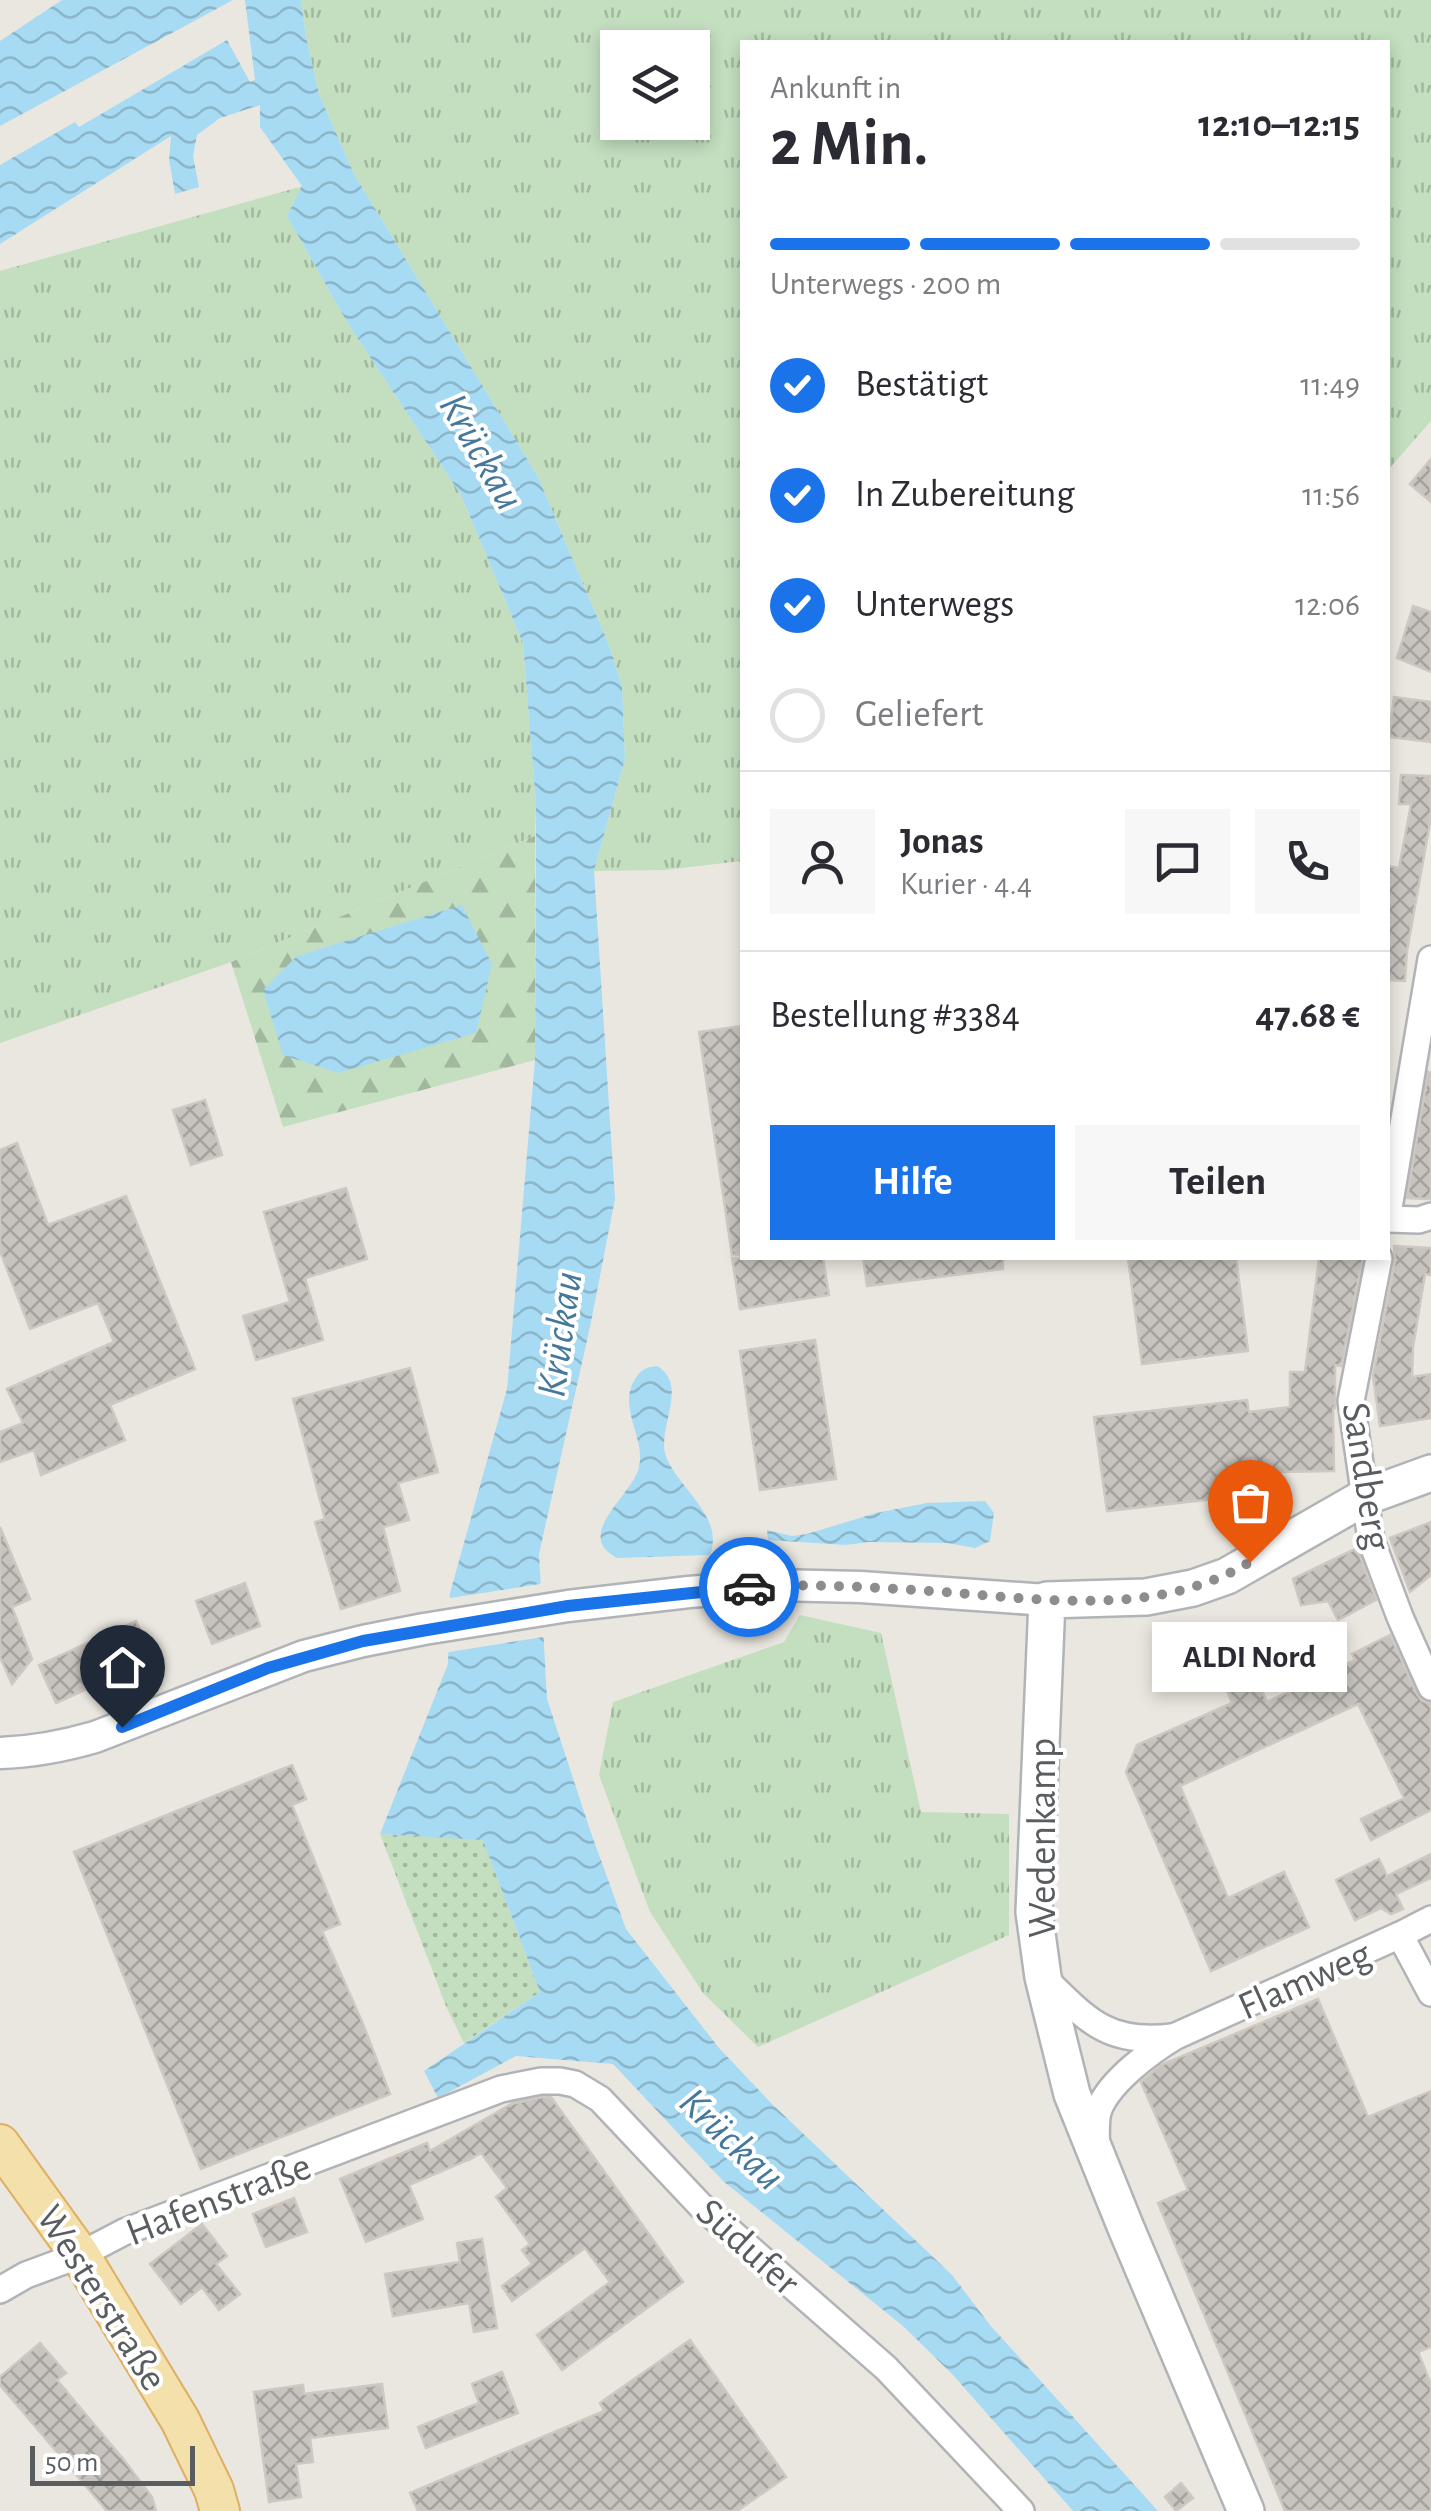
<!DOCTYPE html>
<html lang="de">
<head>
<meta charset="utf-8">
<style>
  :root { --surface:#fff; --page:#f7f7f7; --text:#2b2b33; --muted:#7c7c81; --line:#e1e1e2; --accent:#1a73e8 }
  body { margin:0; font-family:"Alegreya Sans",sans-serif; background:var(--page); color:var(--text); height:100vh; display:flex; flex-direction:column; font-size:38px; white-space:nowrap }
  * { box-sizing:border-box; margin:0 }
  p { font-size:32px; color:var(--muted) }
  .icon { flex:none; width:55px; height:55px; fill:none; stroke:currentColor; stroke-width:2; stroke-linecap:round; stroke-linejoin:round }
  .map { position:relative; flex:1; overflow:hidden }
  .sheet { position:absolute; left:740px; top:40px; width:650px; height:1220px; display:flex; flex-direction:column; background:var(--surface); border-radius:0px; box-shadow:0 5px 15px #0003 }
  .sheet>* { flex:none }
  .buttons { position:absolute; left:600px; top:30px; display:grid; gap:20px }
  .buttons a { display:grid; place-items:center; width:110px; height:110px; border-radius:0px; background:var(--surface); box-shadow:0 5px 15px #0003; font-size:50px }
  .scale { position:absolute; left:30px; bottom:25px; width:165px; box-sizing:border-box; padding-left:10px; border:5px solid #595d5f; border-top:0; font-size:28px; line-height:35px; white-space:nowrap; color:#595d5f; -webkit-text-stroke:8px #fff; paint-order:stroke }
  .pin { position:absolute; display:grid; place-items:center; width:85px; height:85px; color:#fff; margin:-102px -42px; border-radius:50% 50% 50% 0; rotate:-45deg; box-shadow:0 0 10px #0007 }
  .pin .icon { rotate:45deg }
  .courier { position:absolute; display:grid; place-items:center; width:100px; height:100px; margin:-50px; border:8px solid #1a73e8; border-radius:50%; background:#fff; color:#222; box-shadow:0 2px 12px #0007 }
  .bubble { position:absolute; height:70px; border-radius:0px; background:var(--surface); box-shadow:0 5px 15px #0003; font-size:32px; font-weight:700; line-height:70px; text-align:center }
  .summary em { font-style:normal; font-weight:700 }
  .summary div { display:flex; flex-direction:column-reverse }
  .summary { display:flex; align-items:center; justify-content:space-between; height:170px; padding:0 30px }
  h1 { font-size:65px; font-weight:700; line-height:75px }
  .bar { display:grid; grid-template-columns:repeat(4,1fr); gap:15px 10px; align-content:center; height:120px; padding:0 30px }
  .bar i { height:12px; border-radius:8px; background:var(--line) }
  .bar .selected { background:var(--accent) }
  .bar p { grid-column:span 4 }
  .line { display:flex; align-items:center; gap:25px; padding:0 30px; border-top:2px solid var(--line) }
  .line div { flex:1 }
  .round { display:grid; place-items:center; flex:none; width:105px; height:105px; border-radius:0px; background:var(--page) }
  ol { padding:0 30px; list-style:none }
  li { display:flex; align-items:center; gap:30px; height:110px }
  li p { margin-inline-start:auto }
  li .icon { padding:10px; border-radius:50%; background:var(--accent); color:#fff; stroke-width:4 }
  li:last-child { color:var(--muted) }
  li i { width:55px; height:55px; border:5px solid var(--line); border-radius:50% }
  .button { display:flex; gap:20px; margin-top:auto; padding:20px 30px }
  .button a { flex:1; height:115px; border-radius:0px; background:var(--accent); color:#fff; font-size:40px; font-weight:700; line-height:115px; text-align:center }
  .button a+a { background:var(--page); color:var(--text) }
  .map>svg:first-child { display:block }
</style>
</head>
<body>
<div class="map">
<svg width="1431" height="2511" viewBox="0 0 1431 2511">
  <defs>
    <pattern id="grass-tufts" width="24" height="20" patternUnits="userSpaceOnUse" patternTransform="scale(2.5)"><rect width="24" height="20" fill="#c3dfbf"/><path d="M3 7l-1-3M5 7V3M7 7l1-3M15 17l-1-3M17 17v-4M19 17l1-3" fill="none" stroke="#a1b89e"/></pattern>
    <pattern id="forest-firs" width="22" height="20" patternUnits="userSpaceOnUse" patternTransform="scale(2.5)"><rect width="22" height="20" fill="#c3dfbf"/><path d="M5 1l3.5 6h-7zM16 11l3.5 6h-7z" fill="#a1b89e"/></pattern>
    <pattern id="park-dots" width="8" height="8" patternUnits="userSpaceOnUse" patternTransform="scale(2.5)"><rect width="8" height="8" fill="#c3dfbf"/><path d="M2 2h.1M6 6h.1" fill="none" stroke="#a1b89e" stroke-width="1.8" stroke-linecap="round"/></pattern>
    <pattern id="water-waves" width="16" height="10" patternUnits="userSpaceOnUse" patternTransform="scale(2.5)"><rect width="16" height="10" fill="#a7dbf4"/><path d="M0 5q4-4 8 0t8 0" fill="none" stroke="#8bb5c9"/></pattern>
    <pattern id="building-cross-hatch" width="8" height="8" patternUnits="userSpaceOnUse" patternTransform="scale(2.5)"><rect width="8" height="8" fill="#c7c4bf"/><path d="M0 0l8 8M0 8l8-8" fill="none" stroke="#a5a29e"/></pattern>
  </defs>
  <rect width="100%" height="100%" fill="#eae7e0"/>
  <!-- grass -->
  <g fill="url(#grass-tufts)" fill-rule="evenodd">
    <path d="M301,0H1431V421L1388,470V42H742V861L664,870L594,871L625,759L622,686L609,645L538,477L354,174L319,94L306,37ZM618,48H692V122H618Z"/>
    <polygon points="303,186 287,216 347,322 461,495 523,643 536,803 535,836 231,962 0,1043 0,271"/>
    <polygon points="800,1615 881,1633 921,1812 1009,1814 1009,1935 758,2047 703,1993 650,1912 599,1775 613,1702 784,1642"/>
  </g>
  <!-- forest -->
  <polygon fill="url(#forest-firs)" points="535,836 535,1060 283,1127 231,962"/>
  <!-- park -->
  <polygon fill="url(#park-dots)" points="380,1834 483,1839 540,1992 464,2043 446,2006"/>
  <!-- water -->
  <g fill="url(#water-waves)">
    <polygon points="62,0 233,0 0,126 0,41"/>
    <polygon points="245,0 301,0 306,37 319,94 354,174 538,477 609,645 622,686 625,759 594,871 615,1199 590,1327 539,1554 547,1699 591,1833 626,1929 719,2048 771,2103 952,2275 990,2325 1158,2511 1073,2511 953,2375 903,2326 723,2181 613,2064 516,2056 438,2098 424,2071 540,1992 483,1840 380,1834 448,1664 450,1593 507,1389 535,1060 536,804 523,643 461,495 347,322 287,216 302,186 260,127 260,105 220,118 197,135 193,156 199,187 175,194 169,160 171,136 0,244 0,165 75,122 79,127 227,40 250,82 255,80"/>
    <polygon points="462,905 492,964 476,1033 338,1073 283,1055 263,990 297,956"/>
    <path d="M657,1366C690,1385 656,1429 666,1456C677,1488 725,1516 710,1555L617,1558C572,1535 633,1495 639,1467C646,1436 615,1406 637,1376C643,1368 648,1367 657,1366Z"/>
    <polygon points="985,1501 994,1513 990,1541 975,1548 947,1543 869,1542 846,1545 768,1540 767,1530 792,1536 807,1534 876,1513 927,1503"/>
  </g>
  <!-- pier -->
  <polygon fill="#eae7e0" points="546,1583 549,1636 443,1653 444,1599"/>
  <!-- building -->
  <g fill="url(#building-cross-hatch)" stroke="#cec8c0" stroke-width="2.5">
    <polygon points="1431,459 1431,502 1410,484"/>
    <polygon points="1413,606 1431,612 1431,672 1397,658"/>
    <polygon points="1394,697 1431,702 1431,742 1389,737"/>
    <polygon points="1401,775 1431,776 1431,817 1407,951 1405,981 1388,980 1388,866 1399,868 1411,804 1399,804"/>
    <polygon points="742,1026 742,1255 732,1255 699,1032"/>
    <polygon points="1428,1072 1431,1073 1431,1199 1407,1198"/>
    <polygon points="205,1100 222,1155 191,1165 173,1110"/>
    <polygon points="17,1143 48,1225 126,1196 195,1369 110,1405 125,1440 41,1475 34,1450 0,1462 0,1432 23,1423 7,1389 114,1342 98,1303 30,1329 0,1251 0,1150"/>
    <polygon points="346,1188 367,1259 305,1278 323,1340 256,1360 243,1316 290,1302 264,1212"/>
    <polygon points="1394,1246 1431,1248 1431,1275 1425,1274 1413,1347 1412,1377 1431,1374 1431,1418 1380,1426 1373,1376 1395,1261"/>
    <polygon points="732,1258 823,1258 829,1295 740,1309"/>
    <polygon points="863,1258 1003,1258 1003,1269 867,1286"/>
    <polygon points="1128,1258 1236,1258 1248,1351 1142,1364"/>
    <polygon points="1319,1258 1363,1258 1341,1366 1335,1365 1335,1408 1333,1408 1334,1471 1274,1472 1276,1492 1107,1511 1094,1417 1247,1400 1249,1412 1290,1407 1290,1372 1305,1372"/>
    <polygon points="815,1340 836,1479 760,1490 740,1351"/>
    <polygon points="410,1368 438,1472 398,1483 409,1520 383,1527 400,1591 341,1609 315,1522 325,1519 293,1399"/>
    <polygon points="1431,1522 1431,1575 1410,1592 1390,1538"/>
    <polygon points="0,1527 30,1599 12,1607 32,1659 12,1684 0,1657"/>
    <polygon points="1357,1548 1376,1600 1338,1620 1328,1601 1301,1605 1293,1579"/>
    <polygon points="245,1583 260,1626 212,1644 196,1601"/>
    <polygon points="136,1621 153,1659 56,1703 39,1665"/>
    <polygon points="1390,1635 1417,1694 1422,1701 1431,1703 1431,1810 1371,1840 1361,1819 1404,1798 1358,1704 1180,1786 1228,1898 1284,1872 1309,1927 1211,1971 1126,1772 1137,1745 1232,1703 1224,1683 1256,1678 1267,1702 1355,1660 1352,1654"/>
    <polygon points="292,1765 306,1799 292,1805 340,1924 322,1931 363,2024 390,2094 201,2169 74,1852"/>
    <polygon points="1431,1854 1431,1878 1396,1894 1403,1909 1391,1914 1381,1908 1355,1920 1336,1880 1379,1859 1387,1876"/>
    <polygon points="1318,1999 1368,2117 1431,2091 1431,2347 1418,2352 1431,2384 1431,2511 1285,2511 1158,2203 1188,2190 1141,2082 1161,2065"/>
    <polygon points="543,2097 551,2097 683,2282 562,2370 537,2335 610,2282 585,2248 512,2301 502,2286 532,2264 522,2250 530,2244 496,2197 507,2188 481,2153 469,2160 468,2158 468,2160 409,2185 423,2219 366,2242 340,2179 427,2143 430,2151 511,2104"/>
    <polygon points="294,2198 307,2232 266,2247 253,2214"/>
    <polygon points="202,2224 227,2256 216,2264 240,2294 219,2310 202,2287 181,2304 150,2264"/>
    <polygon points="482,2239 497,2328 474,2332 469,2303 393,2316 385,2274 460,2262 457,2243"/>
    <polygon points="690,2340 786,2477 737,2511 418,2511 410,2493 604,2411 600,2403"/>
    <polygon points="40,2343 66,2373 57,2380 124,2460 152,2497 156,2511 107,2511 0,2385 0,2377"/>
    <polygon points="502,2372 518,2413 426,2448 418,2427 479,2403 472,2384"/>
    <polygon points="382,2384 388,2428 310,2438 313,2462 296,2464 301,2497 269,2502 254,2392 303,2385 304,2394"/>
    <polygon points="1181,2483 1193,2498 1176,2511 1165,2497"/>
  </g>
  <g fill="none" stroke-linecap="round" stroke-linejoin="round">
    <defs>
      <g id="minor">
        <polyline points="1388,1214 1431,959"/>
        <polyline points="1388,1219 1419,1220 1431,1216"/>
        <polyline points="1379,1258 1351,1401 1371,1540 1400,1617 1431,1687"/>
        <polyline points="1400,1935 1431,1993"/>
        <path d="M1043,1977C1086,2019 1107,2045 1172,2037"/>
        <path d="M1096,2142C1097,2132 1095,2119 1099,2109C1110,2081 1151,2051 1176,2036L1400,1935L1431,1919"/>
        <polyline points="0,2290 26,2275 80,2255 124,2232 501,2089 541,2081 560,2081 575,2084 600,2099 700,2205 886,2368 1021,2511"/>
      </g>
      <path id="tertiary" d="M0,1753C32,1752 64,1746 95,1737L304,1656L363,1641L424,1629L568,1606L689,1592L774,1585L861,1587L1047,1600"/>
      <polyline id="secondary" points="1246,2511 1126,2228 1072,2094 1043,1977 1034,1912 1047,1600 1146,1597 1193,1588 1227,1576 1365,1497 1431,1473"/>
      <polyline id="primary" points="0,2144 80,2255 180,2420 214,2490 220,2511"/>
    </defs>
    <!-- minor casing -->
    <use href="#minor" stroke="#b1b3b7" stroke-width="30"/>
    <!-- tertiary casing -->
    <use href="#tertiary" stroke="#b1b3b7" stroke-width="35"/>
    <!-- secondary casing -->
    <use href="#secondary" stroke="#b0b4b6" stroke-width="40"/>
    <!-- primary casing -->
    <use href="#primary" stroke="#dfaf64" stroke-width="42"/>
    <!-- minor -->
    <use href="#minor" stroke="#fff" stroke-width="25"/>
    <!-- tertiary -->
    <use href="#tertiary" stroke="#fff" stroke-width="30"/>
    <!-- secondary -->
    <use href="#secondary" stroke="#fff" stroke-width="35"/>
    <!-- primary -->
    <use href="#primary" stroke="#f4e0ab" stroke-width="38"/>
  </g>
  <g fill="none" stroke-linecap="round" stroke-linejoin="round">
    <!-- done -->
    <path stroke="#8c8d8c" stroke-width="10" stroke-dasharray="0 18" d="M749,1587C818,1583 888,1588 957,1593C1054,1601 1163,1615 1250,1562"/>
    <!-- route -->
    <polyline stroke="#1a73e8" stroke-width="12" points="122,1727 268,1668 363,1641 568,1606 749,1587"/>
  </g>
  <g text-anchor="middle" stroke-width="8" stroke-linejoin="round" paint-order="stroke">
    <!-- street labels -->
    <g font-size="40" fill="#595d5f" stroke="#fff">
      <text transform="translate(1368 1476) rotate(81)" y="14">Sandberg</text>
      <text transform="translate(1041 1838) rotate(-90)" y="14">Wedenkamp</text>
      <text transform="translate(1304 1979) rotate(-24)" y="14">Flamweg</text>
      <text transform="translate(218 2198) rotate(-21)" y="14">Hafenstraße</text>
      <text transform="translate(749 2246) rotate(42)" y="14">Südufer</text>
      <text transform="translate(103 2297) rotate(58)" y="14">Westerstraße</text>
    </g>
    <!-- water labels -->
    <g font-size="42" font-style="italic" fill="#45789b" stroke="#fff">
      <text transform="translate(483 451) rotate(60)" y="15">Krückau</text>
      <text transform="translate(558 1334) rotate(-82)" y="15">Krückau</text>
      <text transform="translate(733 2138) rotate(44)" y="15">Krückau</text>
    </g>
  </g>
</svg>
<div class="buttons">
<a><svg class="icon" aria-label="layers" viewBox="0 0 24 24"><path d="M12 4l9 5-9 5-9-5zM3 14l9 5 9-5"/></svg></a>
</div>
<div class="scale">50 m</div>
<div class="pin" style="left:1250px;top:1562px;background:#ea580c"><svg class="icon" aria-label="bag" viewBox="0 0 24 24"><path d="M5 8h14l-1 12H6zM9 8a3 3 0 0 1 6 0"/></svg></div>
<div class="pin" style="left:122px;top:1727px;background:#1f2937"><svg class="icon" aria-label="home" viewBox="0 0 24 24"><path d="M3 11l9-7 9 7M6 9v11h12V9"/></svg></div>
<div class="courier" style="left:749px;top:1587px"><svg class="icon" aria-label="car" viewBox="0 0 24 24"><path d="M5 17H2v-5l4-1 3-4h7l3 4 3 1v5h-3M9 17h6M6 11h13"/><circle cx="7" cy="17" r="2"/><circle cx="17" cy="17" r="2"/></svg></div>
<div class="bubble" style="left:1152px;top:1622px;width:195px">ALDI Nord</div>
<section class="sheet">
<div class="summary"><div><h1>2 Min.</h1><p>Ankunft in</p></div><em>12:10–12:15</em></div>
<div class="bar"><i class="selected"></i><i class="selected"></i><i class="selected"></i><i></i><p>Unterwegs · 200 m</p></div>
<ol>
<li><svg class="icon" aria-label="check" viewBox="0 0 24 24"><path d="M5 12l5 5 9-10"/></svg>Bestätigt<p>11:49</p></li>
<li><svg class="icon" aria-label="check" viewBox="0 0 24 24"><path d="M5 12l5 5 9-10"/></svg>In Zubereitung<p>11:56</p></li>
<li><svg class="icon" aria-label="check" viewBox="0 0 24 24"><path d="M5 12l5 5 9-10"/></svg>Unterwegs<p>12:06</p></li>
<li><i></i>Geliefert</li>
</ol>
<div class="line" style="height:180px"><a class="round"><svg class="icon" aria-label="person" viewBox="0 0 24 24"><circle cx="12" cy="8" r="4"/><path d="M4 21q1-7 8-7t8 7"/></svg></a><div><b>Jonas</b><p>Kurier · 4.4</p></div><a class="round"><svg class="icon" aria-label="chat" viewBox="0 0 24 24"><path d="M4 5h16v11H9l-5 4z"/></svg></a><a class="round"><svg class="icon" aria-label="phone" viewBox="0 0 24 24"><path d="M5 4h4l2 5-3 2q2 4 5 5l2-3 5 2v4C11 20 4 13 5 4z"/></svg></a></div>
<div class="line" style="height:130px"><div>Bestellung #3384</div><b>47.68 €</b></div>
<div class="button"><a>Hilfe</a><a>Teilen</a></div>
</section>
</div>
</body>
</html>
